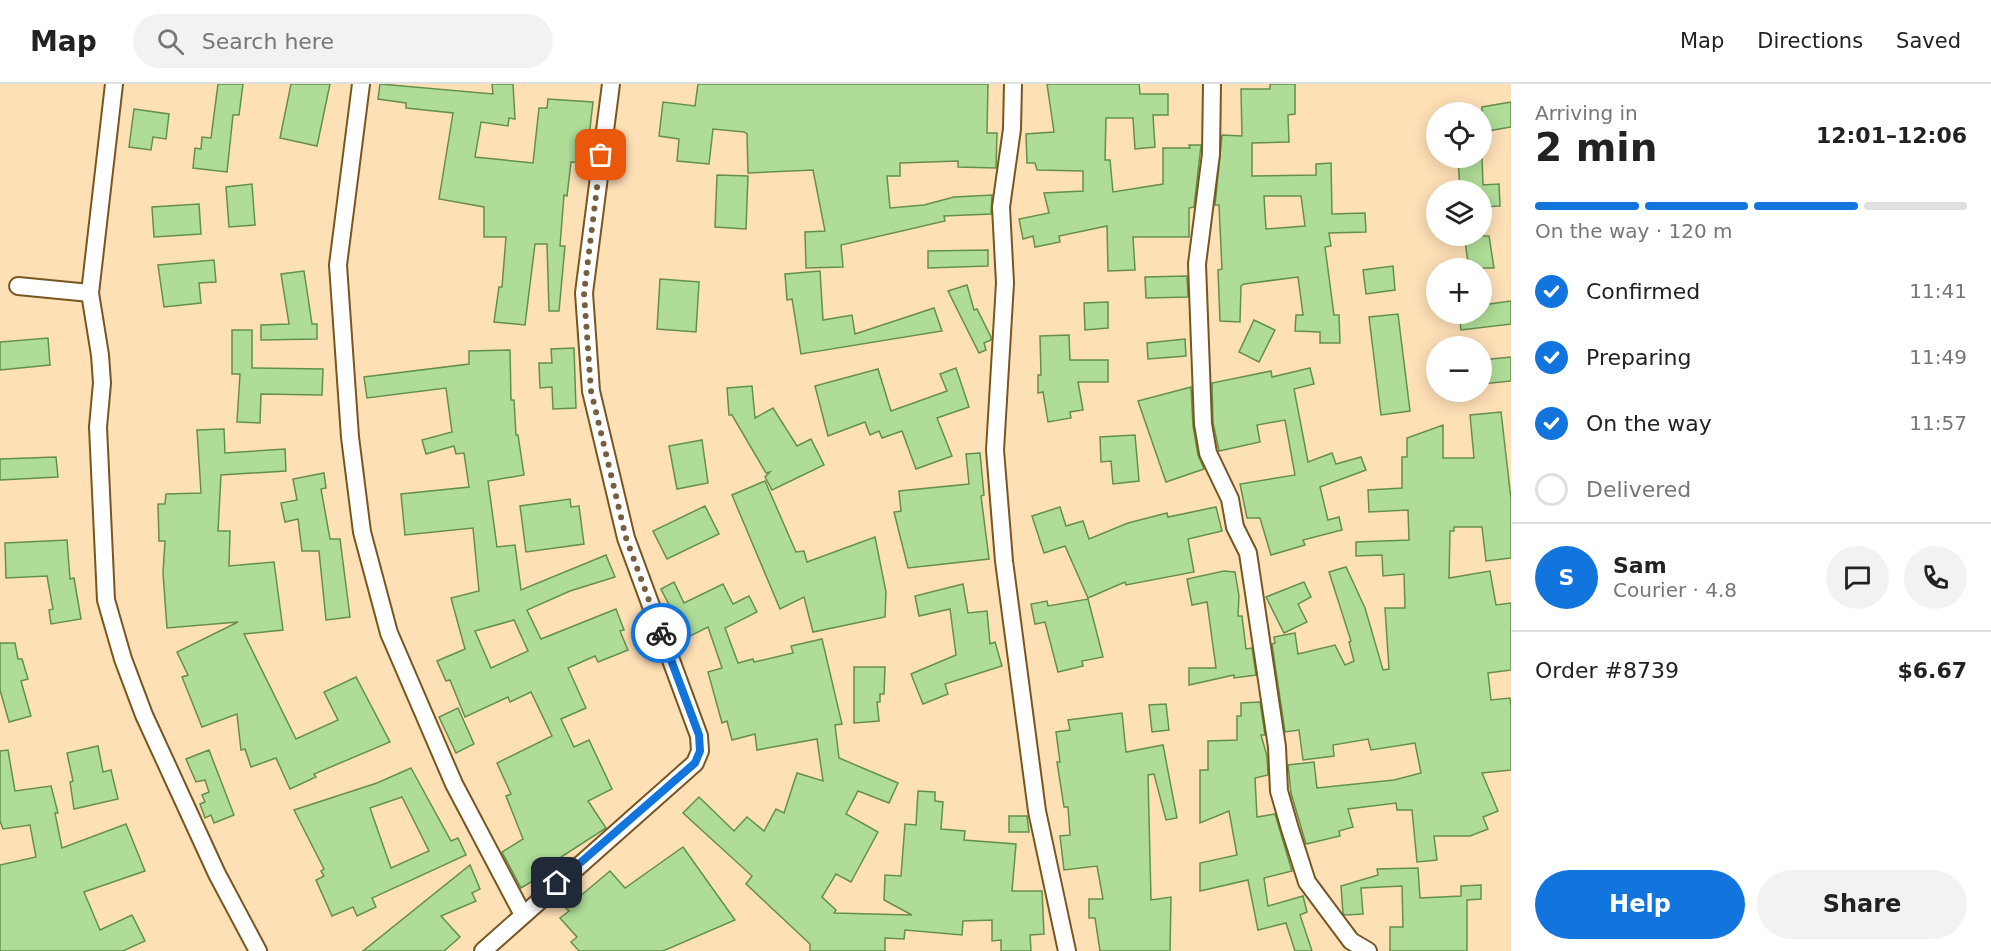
<!DOCTYPE html>
<html lang="en">
<head>
<meta charset="utf-8">
<style>
  :root { --surface:#fff; --page:#f2f2f2; --text:#222; --muted:#767676; --line:#e0e0e0; --accent:#1274dd }
  body { margin:0; font-family:"DejaVu Sans",sans-serif; background:var(--page); color:var(--text); height:100vh; display:flex; flex-direction:column; font-size:22px; white-space:nowrap }
  * { box-sizing:border-box; margin:0 }
  p { font-size:20px; color:var(--muted) }
  .icon { flex:none; width:33px; height:33px; fill:none; stroke:currentColor; stroke-width:2; stroke-linecap:round; stroke-linejoin:round }
  .map { position:relative; flex:1; overflow:hidden }
  .drawer { display:flex; flex-direction:column; background:var(--surface); width:480px }
  .drawer>* { flex:none }
  .buttons { position:absolute; left:1426px; top:18px; display:grid; gap:12px }
  .buttons a { display:grid; place-items:center; width:66px; height:66px; border-radius:50%; background:var(--surface); box-shadow:0 3px 15px #0003; font-size:30px }
  .pin { position:absolute; display:grid; place-items:center; width:51px; height:51px; color:#fff; margin:-26px; border-radius:12px; box-shadow:0 3px 9px #0006 }
  .courier { position:absolute; display:grid; place-items:center; width:60px; height:60px; margin:-30px; border:4px solid #1274dd; border-radius:50%; background:#fff; color:#222; box-shadow:0 2px 8px #0007 }
  .head em { font-style:normal; font-weight:600 }
  .head div { display:flex; flex-direction:column-reverse }
  .head { display:flex; align-items:center; justify-content:space-between; height:102px; padding:0 24px }
  h1 { font-size:39px; font-weight:600; line-height:45px }
  .bar { display:grid; grid-template-columns:repeat(4,1fr); gap:9px 6px; align-content:center; height:72px; padding:0 24px }
  .bar i { height:8px; border-radius:4px; background:var(--line) }
  .bar .current { background:var(--accent) }
  .bar p { grid-column:span 4 }
  .line { display:flex; align-items:center; gap:15px; padding:0 24px; border-top:2px solid var(--line) }
  .line div { flex:1 }
  .round { display:grid; place-items:center; flex:none; width:63px; height:63px; border-radius:32px; background:var(--page) }
  ol { padding:0 24px; list-style:none }
  li { display:flex; align-items:center; gap:18px; height:66px }
  li p { margin-inline-start:auto }
  li .icon { padding:6px; border-radius:50%; background:var(--accent); color:#fff; stroke-width:4 }
  li:last-child { color:var(--muted) }
  li i { width:33px; height:33px; border:3px solid var(--line); border-radius:50% }
  .primary-button { display:flex; gap:12px; margin-top:auto; padding:12px 24px }
  .primary-button a { flex:1; height:69px; border-radius:36px; background:var(--accent); color:#fff; font-size:24px; font-weight:600; line-height:69px; text-align:center }
  .primary-button a+a { background:var(--page); color:var(--text) }
  header { display:flex; align-items:center; gap:36px; box-sizing:border-box; height:84px; padding:0 30px; background:var(--surface); border-bottom:2px solid var(--line) }
  header strong { font-size:28px }
  nav { display:flex; gap:33px; margin-inline-start:auto; font-size:21px }
  .search { width:420px; height:54px; background:var(--page); display:flex; align-items:center; gap:15px; box-sizing:border-box; padding:0 21px; border-radius:33px; color:var(--muted); font-size:22px }
  main { display:flex; flex:1; min-height:0 }
  .map>svg:first-child { display:block }
</style>
</head>
<body>
<header>
<strong>Map</strong>
<div class="search"><svg class="icon" aria-label="search" viewBox="0 0 24 24"><circle cx="10" cy="10" r="6"/><path d="M15 15l6 6"/></svg>Search here</div>
<nav><a>Map</a><a>Directions</a><a>Saved</a></nav>
</header>
<main>
<div class="map">
<svg width="1511" height="867" viewBox="0 0 1511 867">
  <rect width="100%" height="100%" fill="#fee0b7"/>
  <!-- building -->
  <g fill="#afdd98" stroke="#648f4d" stroke-width="1.5" fill-rule="evenodd">
    <polygon points="218,0 243,0 239,31 233,31 227,88 193,84 195,64 201,65 202,53 211,54"/>
    <polygon points="291,0 330,0 317,62 280,54"/>
    <polygon points="380,0 493,10 492,0 513,0 515,35 509,34 508,42 481,38 475,73 533,79 539,24 547,24 548,15 593,18 586,79 571,78 567,112 564,111 560,162 565,162 559,227 549,227 547,160 535,160 525,241 494,238 499,203 502,203 506,153 484,153 484,123 439,115 453,29 406,24 406,19 378,15"/>
    <polygon points="698,0 988,0 987,49 997,49 996,84 958,83 958,77 900,79 900,92 887,92 890,124 924,121 954,113 992,111 991,130 944,132 945,137 841,161 843,183 806,184 805,148 825,147 813,86 748,89 747,50 744,48 713,45 709,80 677,77 679,55 659,52 663,18 695,22"/>
    <polygon points="1047,0 1139,0 1140,10 1168,10 1168,31 1153,31 1155,63 1135,65 1133,34 1106,34 1105,76 1110,76 1113,108 1163,100 1163,64 1190,64 1189,61 1201,61 1194,123 1189,124 1189,153 1133,153 1135,186 1108,187 1107,142 1059,152 1060,158 1035,163 1033,152 1023,155 1019,135 1049,129 1044,109 1083,107 1083,87 1037,86 1035,79 1027,79 1026,50 1054,48"/>
    <path d="M1270,0H1295V30L1288,31L1289,58L1252,59V92L1316,91V80L1331,79L1332,130L1365,129L1366,148L1329,149L1331,162L1325,163L1334,231H1339L1340,259H1320V248L1295,247L1296,231H1303L1298,193L1244,200L1241,202L1240,238L1220,237L1218,186L1222,185L1219,121H1215L1222,51L1242,52L1241,5H1270ZM1264,112H1301L1305,142L1266,145Z"/>
    <polygon points="1511,18 1511,43 1482,48 1482,23"/>
    <polygon points="134,25 169,30 166,55 153,53 151,66 129,63"/>
    <polygon points="1458,74 1482,74 1483,101 1499,100 1500,122 1482,123 1482,106 1460,106"/>
    <polygon points="717,91 748,92 746,145 715,143"/>
    <polygon points="252,100 255,141 229,143 226,103"/>
    <polygon points="199,120 201,150 154,153 152,123"/>
    <polygon points="1464,152 1489,152 1494,184 1469,184"/>
    <polygon points="988,166 988,182 928,184 928,167"/>
    <polygon points="214,176 216,198 199,199 201,219 164,223 158,181"/>
    <polygon points="1393,182 1395,206 1366,210 1363,186"/>
    <polygon points="304,187 312,240 317,240 317,255 261,256 261,241 289,240 281,190"/>
    <polygon points="820,187 823,236 852,231 855,250 934,224 942,247 801,270 792,215 787,216 785,190"/>
    <polygon points="1187,192 1188,213 1146,214 1145,193"/>
    <polygon points="660,195 699,198 696,248 657,245"/>
    <polygon points="967,201 974,226 977,225 991,253 991,256 984,259 986,266 979,269 948,207"/>
    <polygon points="1511,217 1511,240 1461,246 1459,230 1482,230 1482,221"/>
    <polygon points="1108,218 1108,244 1085,246 1084,219"/>
    <polygon points="1398,230 1410,327 1381,331 1369,233"/>
    <polygon points="1254,236 1275,246 1259,278 1239,268"/>
    <polygon points="232,246 252,246 252,284 323,285 322,311 261,310 260,339 237,338 240,290 232,290"/>
    <polygon points="1069,251 1070,276 1108,276 1108,298 1078,298 1083,326 1070,328 1071,334 1048,338 1043,308 1038,309 1038,291 1041,291 1040,252"/>
    <polygon points="48,254 50,281 0,286 0,258"/>
    <polygon points="1185,255 1186,272 1148,275 1147,259"/>
    <polygon points="574,264 576,324 553,325 552,303 540,304 539,279 552,279 551,265"/>
    <path d="M510,266L511,316H514L516,351H518L524,391L488,397L497,463L515,461L521,506L606,471L615,493L570,507L527,526L541,555L616,525L624,546L620,547L628,566L598,578L595,572L568,584L586,624L561,635L574,663L589,656L612,705L588,717L606,744L555,777L558,782L521,804L502,768L523,755L506,712L511,710L497,679L552,652L531,608L510,618L508,613L465,633L450,596L446,597L437,577L465,565L451,514L479,507L473,444L405,451L401,410L469,403L464,369L456,370L454,362L426,370L422,356L452,348L446,304L367,314L364,293L469,280V267ZM514,536L528,567L491,584L475,547Z"/>
    <polygon points="1511,273 1511,297 1482,300 1482,276"/>
    <polygon points="956,284 969,323 937,334 952,372 916,385 902,347 882,354 879,347 870,351 865,338 828,352 815,302 878,285 891,327 947,307 940,290"/>
    <polygon points="1310,284 1314,300 1294,305 1308,378 1332,369 1336,380 1361,373 1366,386 1320,403 1328,436 1339,433 1342,446 1303,456 1305,461 1271,471 1260,434 1247,434 1240,400 1295,391 1285,336 1257,341 1260,358 1219,367 1213,339 1212,299 1271,287 1272,293"/>
    <polygon points="752,302 755,334 773,324 797,362 811,355 824,381 772,406 765,393 770,388 766,389 732,331 729,331 727,304"/>
    <polygon points="1191,303 1193,342 1198,371 1204,385 1166,398 1138,317"/>
    <polygon points="1501,328 1511,415 1511,474 1486,477 1482,443 1454,443 1454,447 1450,447 1449,494 1490,487 1496,521 1511,519 1511,586 1488,589 1491,616 1510,614 1511,623 1511,686 1482,689 1498,727 1483,733 1488,745 1470,752 1434,752 1437,776 1417,778 1412,726 1397,726 1396,719 1348,725 1353,743 1339,747 1340,752 1306,760 1291,709 1288,681 1314,678 1317,704 1394,696 1421,689 1415,659 1371,666 1368,655 1333,661 1334,672 1303,676 1299,646 1285,648 1272,560 1275,559 1274,553 1295,549 1298,570 1335,561 1345,581 1354,577 1349,558 1351,557 1329,488 1346,483 1365,524 1383,586 1389,585 1385,524 1405,524 1404,490 1383,492 1382,471 1356,472 1356,458 1409,456 1408,426 1369,428 1368,406 1402,404 1402,373 1407,373 1407,354 1443,341 1443,374 1474,374 1470,331"/>
    <polygon points="224,345 225,369 285,365 286,387 221,391 218,447 230,447 229,482 274,478 283,546 244,550 296,655 338,636 324,608 356,593 390,658 314,690 316,693 290,705 276,674 251,683 245,665 241,666 237,630 202,643 182,593 188,591 177,568 238,538 167,544 163,489 165,457 159,457 158,420 165,420 166,410 201,409 197,346"/>
    <polygon points="1135,351 1139,397 1113,400 1111,377 1101,378 1100,353"/>
    <polygon points="702,356 708,399 677,405 669,362"/>
    <polygon points="980,369 984,411 981,412 989,475 908,484 894,428 901,427 899,407 969,400 966,370"/>
    <polygon points="56,373 58,393 0,396 0,375"/>
    <polygon points="324,389 326,404 321,405 330,455 340,455 350,533 326,536 319,467 302,467 298,435 285,438 281,419 297,416 293,395"/>
    <polygon points="765,397 796,468 804,467 807,478 875,453 886,508 885,533 813,548 804,513 780,525 732,411"/>
    <polygon points="570,415 571,423 579,422 584,460 526,468 520,422"/>
    <polygon points="705,422 719,450 667,475 653,447"/>
    <polygon points="1060,423 1066,442 1083,437 1089,455 1128,439 1167,429 1168,433 1216,423 1222,447 1188,455 1194,488 1126,501 1125,498 1088,514 1065,462 1044,469 1032,432"/>
    <polygon points="67,456 70,495 74,494 81,535 51,540 49,526 53,525 47,492 6,494 5,459"/>
    <polygon points="1224,487 1235,488 1239,512 1238,532 1242,532 1246,565 1252,564 1256,591 1234,594 1234,591 1189,601 1189,584 1216,584 1207,518 1192,521 1187,495"/>
    <polygon points="674,498 684,519 723,500 733,520 749,512 757,528 725,544 738,579 753,575 754,578 793,569 791,562 822,555 842,640 835,641 839,674 898,699 889,719 858,707 846,730 878,748 851,798 836,790 822,813 836,826 834,829 912,831 884,816 885,791 901,792 905,740 916,741 918,707 935,708 935,717 943,718 941,745 965,747 964,756 1016,760 1012,807 1042,807 1044,850 1030,851 1031,867 1001,867 1001,856 992,857 992,836 963,837 962,851 905,846 904,855 885,854 885,867 810,867 810,860 746,800 752,792 683,729 699,713 734,747 747,733 764,747 776,725 784,729 797,689 823,697 817,655 757,666 755,650 732,656 727,637 722,639 708,588 722,584 708,543 686,554 661,505"/>
    <polygon points="1304,498 1311,513 1298,520 1307,538 1284,549 1266,513"/>
    <polygon points="963,500 968,529 987,527 990,560 995,558 1002,582 945,600 948,610 923,620 911,590 956,571 950,525 919,532 915,512"/>
    <polygon points="1088,515 1103,573 1082,577 1083,582 1058,588 1045,538 1035,540 1031,520 1047,517 1048,522"/>
    <polygon points="0,559 15,559 18,575 22,575 28,595 21,597 31,632 9,638 0,606"/>
    <polygon points="854,583 885,583 884,610 880,610 880,618 877,618 879,637 854,639"/>
    <polygon points="1260,618 1265,651 1261,651 1267,672 1268,691 1255,694 1257,733 1275,730 1292,787 1264,794 1268,822 1303,812 1307,828 1300,831 1312,867 1295,867 1286,839 1258,846 1248,796 1200,807 1200,779 1237,771 1229,727 1200,739 1200,686 1208,686 1208,657 1237,656 1237,632 1241,632 1241,619"/>
    <polygon points="1166,620 1169,646 1152,648 1149,621"/>
    <polygon points="458,624 474,660 456,669 439,633"/>
    <polygon points="1122,629 1126,668 1163,661 1177,734 1166,736 1154,690 1148,691 1151,816 1171,813 1170,867 1100,867 1095,834 1089,834 1089,815 1103,815 1097,782 1064,786 1060,752 1070,751 1068,723 1064,723 1057,678 1060,678 1056,648 1070,646 1068,636"/>
    <polygon points="98,662 103,688 111,686 118,715 74,725 70,698 73,697 67,669"/>
    <polygon points="8,666 15,707 51,702 58,729 55,729 62,764 126,740 145,787 84,808 100,846 132,831 145,857 123,867 0,867 0,781 36,773 30,741 3,745 0,737 0,667"/>
    <polygon points="209,666 234,731 214,739 211,731 205,734 200,720 205,718 202,711 209,708 205,696 196,698 186,675"/>
    <path d="M411,684L451,757L458,754L466,771L372,814L376,823L357,832L353,823L332,832L316,796L324,792L321,787L324,785L294,726L377,699ZM402,713L429,767L391,784L370,724Z"/>
    <polygon points="1009,732 1027,732 1029,748 1009,748"/>
    <polygon points="683,763 735,836 663,867 579,867 571,858 577,853 560,834 569,827 566,824 610,787 625,804"/>
    <polygon points="470,781 480,805 472,809 476,817 441,832 460,853 444,867 363,867"/>
    <polygon points="1418,784 1420,814 1461,812 1461,802 1481,801 1481,815 1467,816 1467,867 1390,867 1390,843 1403,843 1402,802 1361,804 1363,830 1345,831 1343,829 1341,802 1378,791 1377,785"/>
  </g>
  <g fill="none" stroke-linecap="round" stroke-linejoin="round">
    <defs>
      <g id="street">
        <polyline points="114,0 90,209 100,271 102,299 98,343 106,516 123,575 144,631 217,790 258,867"/>
        <polyline points="361,0 338,181 350,353 362,448 389,549 454,700 522,829"/>
        <polyline points="1013,0 1012,45 1001,123 1005,199 995,366 1004,477 1037,727 1067,867"/>
        <polyline points="1212,0 1211,70 1197,180 1203,340 1208,369 1230,415 1235,443 1248,469 1277,663 1279,707 1290,745 1307,798 1351,857 1368,867"/>
        <polyline points="18,202 90,209"/>
        <polyline points="483,867 695,679 700,667 699,652 626,454 591,307 584,209 611,0"/>
      </g>
    </defs>
    <!-- street casing -->
    <use href="#street" stroke="#795620" stroke-width="20"/>
    <!-- street -->
    <use href="#street" stroke="#fff" stroke-width="16"/>
  </g>
  <g fill="none" stroke-linecap="round" stroke-linejoin="round">
    <!-- done -->
    <polyline stroke="#755f40" stroke-width="6" stroke-dasharray="0 10.8" points="601,71 584,209 591,307 626,454 661,549"/>
    <!-- route -->
    <polyline stroke="#1274dd" stroke-width="8" points="557,799 695,679 700,667 699,651 661,549"/>
  </g>
</svg>
<div class="buttons">
<a><svg class="icon" aria-label="locate" viewBox="0 0 24 24"><circle cx="12" cy="12" r="6"/><path d="M12 2v4M12 18v4M2 12h4M18 12h4"/></svg></a>
<a><svg class="icon" aria-label="layers" viewBox="0 0 24 24"><path d="M12 4l9 5-9 5-9-5zM3 14l9 5 9-5"/></svg></a>
<a>+</a>
<a>−</a>
</div>
<div class="pin" style="left:601px;top:71px;background:#ea580c"><svg class="icon" aria-label="bag" viewBox="0 0 24 24"><path d="M5 8h14l-1 12H6zM9 8a3 3 0 0 1 6 0"/></svg></div>
<div class="pin" style="left:557px;top:799px;background:#1f2937"><svg class="icon" aria-label="home" viewBox="0 0 24 24"><path d="M3 11l9-7 9 7M6 9v11h12V9"/></svg></div>
<div class="courier" style="left:661px;top:549px"><svg class="icon" aria-label="bike" viewBox="0 0 24 24"><circle cx="6" cy="16" r="4"/><circle cx="18" cy="16" r="4"/><path d="M6 16l4-8h5l3 8M10 8l3 8H6M13 5h3"/></svg></div>
</div>
<section class="drawer">
<div class="head"><div><h1>2 min</h1><p>Arriving in</p></div><em>12:01–12:06</em></div>
<div class="bar"><i class="current"></i><i class="current"></i><i class="current"></i><i></i><p>On the way · 120 m</p></div>
<ol>
<li><svg class="icon" aria-label="check" viewBox="0 0 24 24"><path d="M5 12l5 5 9-10"/></svg>Confirmed<p>11:41</p></li>
<li><svg class="icon" aria-label="check" viewBox="0 0 24 24"><path d="M5 12l5 5 9-10"/></svg>Preparing<p>11:49</p></li>
<li><svg class="icon" aria-label="check" viewBox="0 0 24 24"><path d="M5 12l5 5 9-10"/></svg>On the way<p>11:57</p></li>
<li><i></i>Delivered</li>
</ol>
<div class="line" style="height:108px"><b class="round" style="background:var(--accent);color:#fff">S</b><div><b>Sam</b><p>Courier · 4.8</p></div><a class="round"><svg class="icon" aria-label="chat" viewBox="0 0 24 24"><path d="M4 5h16v11H9l-5 4z"/></svg></a><a class="round"><svg class="icon" aria-label="phone" viewBox="0 0 24 24"><path d="M5 4h4l2 5-3 2q2 4 5 5l2-3 5 2v4C11 20 4 13 5 4z"/></svg></a></div>
<div class="line" style="height:78px"><div>Order #8739</div><b>$6.67</b></div>
<div class="primary-button"><a>Help</a><a>Share</a></div>
</section>
</main>
</body>
</html>
